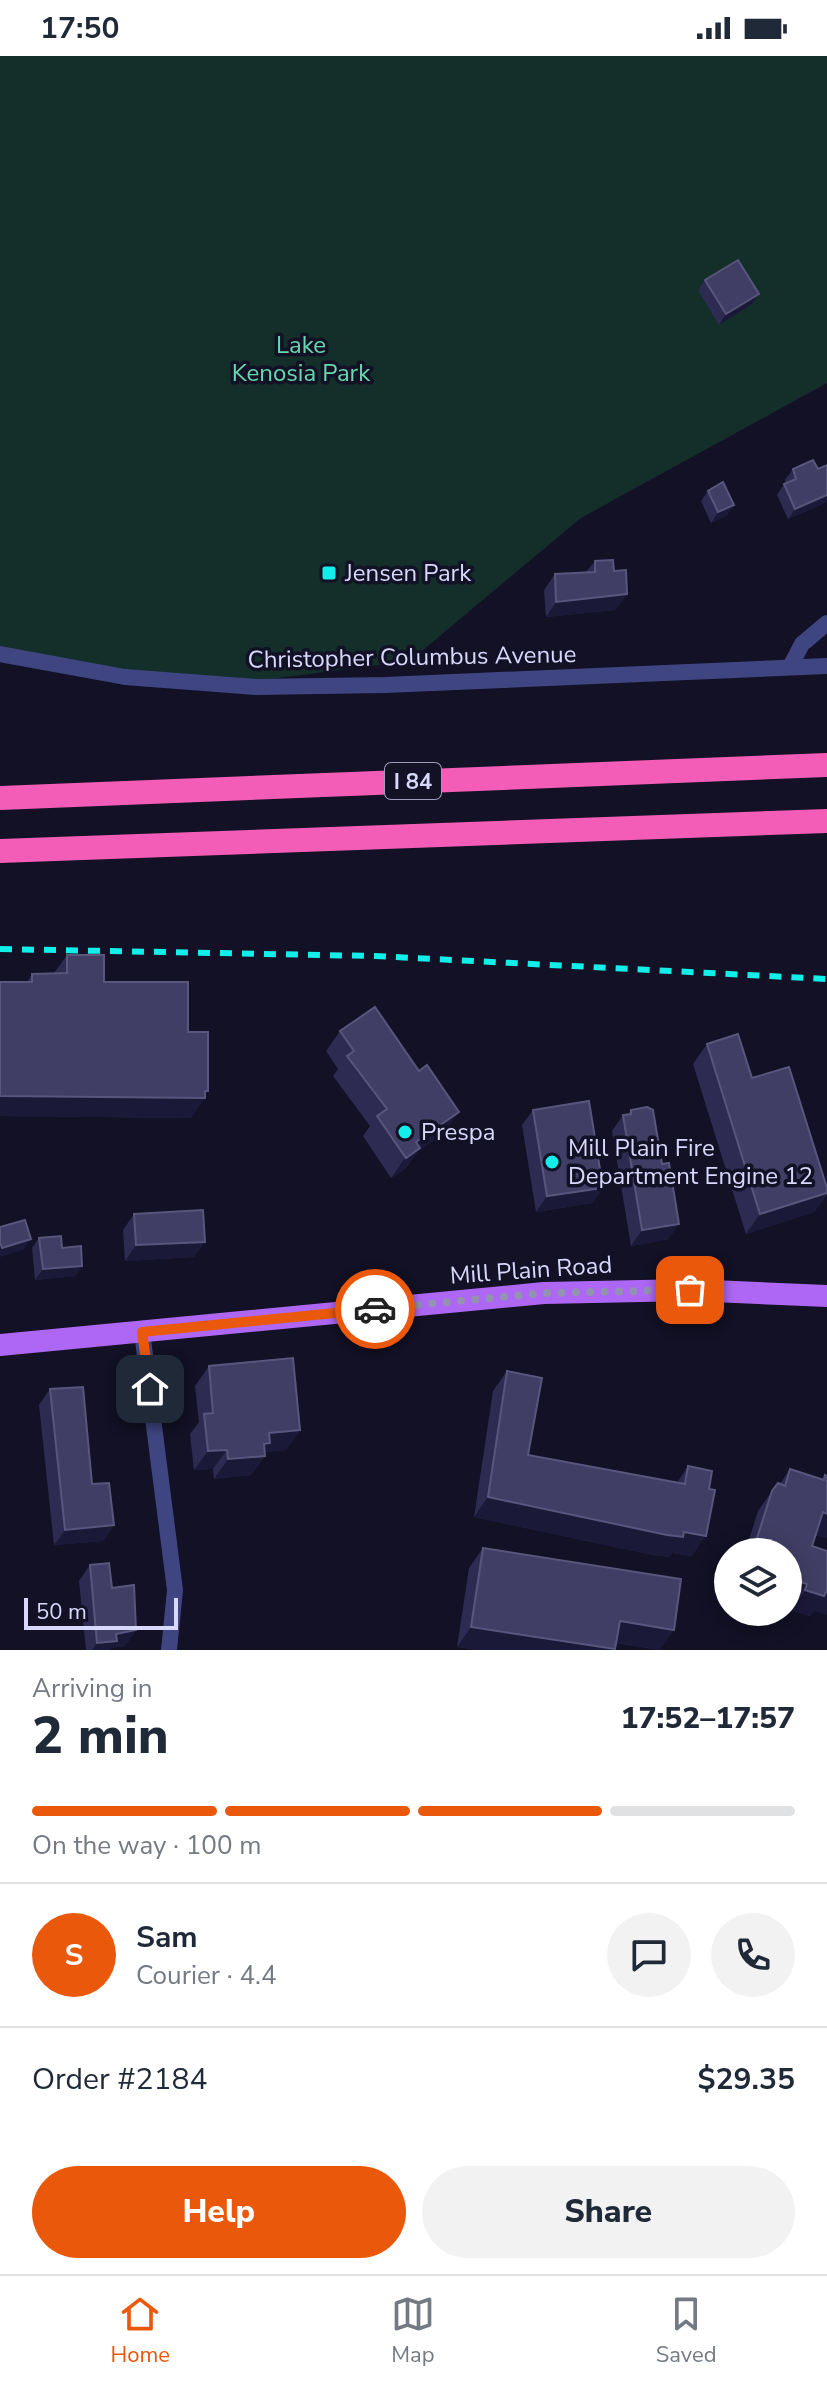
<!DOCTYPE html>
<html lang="en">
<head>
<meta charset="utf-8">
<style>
  :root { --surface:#fff; --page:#f2f2f3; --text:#1f2937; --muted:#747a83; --line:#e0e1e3; --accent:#ea580c }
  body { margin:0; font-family:"Nunito Sans",sans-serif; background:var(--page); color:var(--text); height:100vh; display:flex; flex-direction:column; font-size:30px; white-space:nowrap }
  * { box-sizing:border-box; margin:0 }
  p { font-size:26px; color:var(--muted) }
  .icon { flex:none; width:44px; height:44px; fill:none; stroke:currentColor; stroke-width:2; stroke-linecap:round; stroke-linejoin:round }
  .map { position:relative; height:1594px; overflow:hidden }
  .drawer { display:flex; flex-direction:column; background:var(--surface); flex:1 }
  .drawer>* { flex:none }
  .tools { position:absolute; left:714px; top:1482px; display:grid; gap:16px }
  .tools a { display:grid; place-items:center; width:88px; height:88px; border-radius:50%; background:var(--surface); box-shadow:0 4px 20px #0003; font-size:40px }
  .scale { position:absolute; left:24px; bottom:20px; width:154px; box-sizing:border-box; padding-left:8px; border:4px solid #d8d8fc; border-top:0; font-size:22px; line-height:28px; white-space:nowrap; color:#d8d8fc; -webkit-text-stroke:6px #121125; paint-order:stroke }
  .pin { position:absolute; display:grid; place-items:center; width:68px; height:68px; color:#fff; margin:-34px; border-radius:16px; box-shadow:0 4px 12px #0006 }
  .courier { position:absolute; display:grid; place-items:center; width:80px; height:80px; margin:-40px; border:6px solid #ea580c; border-radius:50%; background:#fff; color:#222; box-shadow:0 2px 10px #0007 }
  .overview em { font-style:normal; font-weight:800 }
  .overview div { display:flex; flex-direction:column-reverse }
  .overview { display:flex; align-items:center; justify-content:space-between; height:136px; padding:0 32px }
  h1 { font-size:52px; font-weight:800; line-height:60px }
  .bar { display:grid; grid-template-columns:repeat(4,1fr); gap:12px 8px; align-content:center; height:96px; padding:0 32px }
  .bar i { height:10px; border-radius:6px; background:var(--line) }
  .bar .selected { background:var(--accent) }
  .bar p { grid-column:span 4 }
  .line { display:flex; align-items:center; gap:20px; padding:0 32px; border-top:2px solid var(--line) }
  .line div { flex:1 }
  .round { display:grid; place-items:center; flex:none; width:84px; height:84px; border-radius:42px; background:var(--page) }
  .button { display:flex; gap:16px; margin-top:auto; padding:16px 32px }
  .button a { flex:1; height:92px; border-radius:48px; background:var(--accent); color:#fff; font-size:32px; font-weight:800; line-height:92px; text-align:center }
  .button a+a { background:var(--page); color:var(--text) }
  .status { display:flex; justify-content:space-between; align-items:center; height:56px; padding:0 40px; background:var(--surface); direction:ltr }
  .status svg { height:22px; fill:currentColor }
  .tabs { display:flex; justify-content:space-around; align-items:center; height:112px; border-top:2px solid var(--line); background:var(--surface); font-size:22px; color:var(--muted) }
  .tabs a { display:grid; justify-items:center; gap:4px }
  .tabs .selected { color:var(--accent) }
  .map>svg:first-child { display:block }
</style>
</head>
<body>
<div class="status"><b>17:50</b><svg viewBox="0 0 49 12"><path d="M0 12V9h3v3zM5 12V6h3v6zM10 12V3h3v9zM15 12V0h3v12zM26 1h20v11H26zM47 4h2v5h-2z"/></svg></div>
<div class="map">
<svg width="827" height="1594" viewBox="0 0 827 1594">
  <rect width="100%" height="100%" fill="#121125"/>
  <!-- green -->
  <polygon fill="#142f2a" points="0,0 827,0 827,327 581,462 410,605 271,623 97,623 0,605"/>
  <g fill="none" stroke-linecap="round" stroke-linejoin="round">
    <!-- minor -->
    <g stroke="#3f4581" stroke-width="16">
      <polyline points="0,598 125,621 256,631 385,629 827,610"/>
      <polyline points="790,611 802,588 827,567"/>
      <polyline points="142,1276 175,1534 169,1594"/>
    </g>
    <!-- primary -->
    <polyline stroke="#ae67f4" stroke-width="22" points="0,1289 544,1237 690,1234 827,1240"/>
    <!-- motorway -->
    <g stroke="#f35cb7" stroke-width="24">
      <polyline points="0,742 827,709"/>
      <polyline points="0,795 827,765"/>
    </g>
    <!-- rail -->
    <polyline stroke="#12eee9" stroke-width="6" stroke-dasharray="12 10" stroke-linecap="butt" points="0,893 375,900 827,923"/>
  </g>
  <!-- wall -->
  <g fill="#2e2b52">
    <polygon points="705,224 752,248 719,269 698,234"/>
    <polygon points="827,409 827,446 788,463 777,439 784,428 786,427 785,424 793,413 818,413"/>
    <polygon points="708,435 734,449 726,460 711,467 701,445"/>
    <polygon points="595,505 616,554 546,561 544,534 555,518 586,516"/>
    <polygon points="67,899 104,926 188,976 205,1040 191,1062 0,1060 0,926 27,926 32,918 54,917"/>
    <polygon points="340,975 445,1076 418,1095 406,1112 391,1122 363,1080 370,1070 333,1020 338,1013 326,995"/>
    <polygon points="707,988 752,1022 827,1132 827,1138 814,1156 746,1178 693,1008"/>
    <polygon points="533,1054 603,1132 592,1147 536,1156 522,1069"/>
    <polygon points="631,1054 662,1108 669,1183 631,1190 612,1075 623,1059 628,1058"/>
    <polygon points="134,1158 194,1201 125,1205 123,1174"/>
    <polygon points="39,1182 62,1192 82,1210 75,1220 35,1224 32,1192"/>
    <polygon points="209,1310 300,1374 286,1394 264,1396 265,1400 251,1419 214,1423 213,1413 194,1414 190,1378 199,1366 195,1330"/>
    <polygon points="507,1315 528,1399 677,1427 688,1410 692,1500 672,1497 669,1501 653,1499 474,1461 493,1335"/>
    <polygon points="50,1333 92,1428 114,1469 103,1485 54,1489 39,1349"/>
    <polygon points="790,1413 822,1424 825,1419 827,1420 827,1480 826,1482 815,1479 812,1490 814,1555 810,1560 791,1554 793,1548 788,1496 745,1496 758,1455 778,1427 780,1428"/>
    <polygon points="483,1492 660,1594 616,1587 615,1594 479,1594 457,1591 469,1512"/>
    <polygon points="90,1509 112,1532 136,1574 125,1590 111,1592 110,1594 86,1594 79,1525"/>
  </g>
  <!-- shaded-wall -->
  <g fill="#1b1938">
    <polygon points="759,238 752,248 719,269 726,258"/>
    <polygon points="827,439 827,446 788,463 795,453"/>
    <polygon points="734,449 726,460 711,467 718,456"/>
    <polygon points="627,538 616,554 546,561 556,546"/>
    <polygon points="208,1035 203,1042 205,1042 191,1062 0,1060 0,1040"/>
    <polygon points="459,1056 445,1076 418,1095 406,1112 391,1122 416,1086"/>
    <polygon points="603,1132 592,1147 536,1156 547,1140"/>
    <polygon points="827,1137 814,1156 746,1178 760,1158"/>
    <polygon points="679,1168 669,1183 631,1190 642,1174"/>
    <polygon points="31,1183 24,1194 0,1201 0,1195 2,1192"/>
    <polygon points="205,1186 194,1201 125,1205 136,1189"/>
    <polygon points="82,1210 75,1220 35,1224 43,1213"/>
    <polygon points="300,1374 286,1394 264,1396 265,1400 251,1419 214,1423 228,1403 269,1377"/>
    <polygon points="227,1394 213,1413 194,1414 208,1395"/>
    <polygon points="488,1441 684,1476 706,1480 692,1500 672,1497 669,1501 653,1499 474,1461"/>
    <polygon points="823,1456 827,1458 827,1480 826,1482 809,1477"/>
    <polygon points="114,1469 103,1485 54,1489 65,1474"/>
    <polygon points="756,1485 760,1486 752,1496 749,1496"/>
    <polygon points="788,1522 807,1528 793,1548 788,1546"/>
    <polygon points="805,1534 827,1534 827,1559 814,1555 810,1560 791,1554"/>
    <polygon points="620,1565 674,1574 660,1594 606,1585"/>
    <polygon points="471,1571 615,1593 615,1594 479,1594 457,1591"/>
    <polygon points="136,1574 125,1590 111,1592 110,1594 92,1594 97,1587 116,1578"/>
  </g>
  <!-- building -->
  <g fill="#403e64" stroke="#58567c" stroke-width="2">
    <polygon points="738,204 759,238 726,258 705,224"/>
    <polygon points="813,404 818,413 827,409 827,439 795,453 784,428 796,423 793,413"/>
    <polygon points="723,426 734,449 718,456 708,435"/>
    <polygon points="613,504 614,515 626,514 627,538 556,546 555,518 595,516 595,505"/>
    <polygon points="67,899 104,899 104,926 188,926 188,976 208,976 208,1035 205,1035 205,1042 0,1040 0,926 32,926 32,918 67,917"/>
    <polygon points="375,951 419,1015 427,1009 459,1056 416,1086 420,1092 406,1102 377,1060 387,1053 347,1000 354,995 340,975"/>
    <polygon points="738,978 752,1022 789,1011 827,1132 827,1137 760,1158 707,988"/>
    <polygon points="589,1045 603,1132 547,1140 533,1054"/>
    <polygon points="647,1051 653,1054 662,1108 669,1107 679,1168 642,1174 623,1059 631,1058 631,1054"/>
    <polygon points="203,1154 205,1186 136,1189 134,1158"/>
    <polygon points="25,1164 31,1183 2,1192 0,1186 0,1171"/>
    <polygon points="61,1180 62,1192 81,1190 82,1210 43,1213 39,1182"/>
    <polygon points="293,1302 300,1374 269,1377 270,1387 264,1388 265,1400 228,1403 227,1394 208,1395 204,1358 213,1357 209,1310"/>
    <polygon points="507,1315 542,1322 528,1399 685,1428 688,1410 712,1415 709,1433 715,1434 706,1480 684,1476 683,1481 667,1479 488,1441"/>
    <polygon points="83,1331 92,1428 109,1427 114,1469 65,1474 50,1333"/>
    <polygon points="790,1413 824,1424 825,1419 827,1420 827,1458 823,1456 812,1490 827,1495 827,1534 824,1540 805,1534 807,1528 788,1522 788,1496 763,1496 757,1494 760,1486 756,1485 772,1435 778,1427 785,1430"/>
    <polygon points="483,1492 681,1523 674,1574 620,1565 615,1593 471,1571"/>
    <polygon points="109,1507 112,1532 134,1529 136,1574 116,1578 117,1585 97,1587 90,1509"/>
  </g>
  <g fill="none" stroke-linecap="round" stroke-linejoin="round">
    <!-- done -->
    <polyline stroke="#9392b1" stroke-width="8" stroke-dasharray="0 14.4" points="375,1253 544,1237 690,1234"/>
    <!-- route -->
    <polyline stroke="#ea580c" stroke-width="10" points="150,1333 142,1276 375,1253"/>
  </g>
  <!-- markers -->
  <g fill="#12eee9" stroke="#121125" stroke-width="3">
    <rect x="321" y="509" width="16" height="16" rx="4"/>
    <circle cx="405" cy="1076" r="8"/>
    <circle cx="552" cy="1106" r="8"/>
  </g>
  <g text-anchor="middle" stroke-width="7" stroke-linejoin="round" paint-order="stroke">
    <!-- shield labels -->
    <rect fill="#121125" stroke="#9d9cbc" stroke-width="2" x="385" y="707" width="56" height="36" rx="6"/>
    <g font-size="22" font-weight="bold" fill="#d8d8fc">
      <text x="413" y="733">I 84</text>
    </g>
    <!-- park labels -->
    <g font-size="24" fill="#68d8ae" stroke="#121125">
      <text x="301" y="297">Lake<tspan x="301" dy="28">Kenosia Park</tspan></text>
    </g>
    <!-- poi labels -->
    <g font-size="24" fill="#d8d8fc" stroke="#121125" text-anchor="start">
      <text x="345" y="525">Jensen Park</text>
      <text x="421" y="1084">Prespa</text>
      <text x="568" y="1100">Mill Plain Fire<tspan x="568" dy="28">Department Engine 12</tspan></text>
    </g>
    <!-- street labels -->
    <g font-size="24" fill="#d8d8fc" stroke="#121125">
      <text transform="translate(412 601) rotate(-1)" y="8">Christopher Columbus Avenue</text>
      <text transform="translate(531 1214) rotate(-4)" y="8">Mill Plain Road</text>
    </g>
  </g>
</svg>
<div class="tools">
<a><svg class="icon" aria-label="layers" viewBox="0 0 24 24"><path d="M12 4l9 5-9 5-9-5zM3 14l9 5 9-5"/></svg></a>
</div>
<div class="scale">50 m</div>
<div class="pin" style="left:690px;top:1234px;background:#ea580c"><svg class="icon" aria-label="bag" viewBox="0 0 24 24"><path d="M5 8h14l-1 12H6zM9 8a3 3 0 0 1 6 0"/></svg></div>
<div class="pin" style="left:150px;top:1333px;background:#1f2937"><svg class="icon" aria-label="home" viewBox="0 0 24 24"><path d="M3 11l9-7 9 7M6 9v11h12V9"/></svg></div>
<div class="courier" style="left:375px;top:1253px"><svg class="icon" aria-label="car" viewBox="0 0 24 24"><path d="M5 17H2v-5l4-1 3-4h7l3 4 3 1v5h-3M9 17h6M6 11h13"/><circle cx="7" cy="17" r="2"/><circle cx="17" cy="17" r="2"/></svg></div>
</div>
<section class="drawer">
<div class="overview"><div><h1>2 min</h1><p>Arriving in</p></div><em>17:52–17:57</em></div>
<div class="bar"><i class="selected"></i><i class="selected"></i><i class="selected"></i><i></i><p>On the way · 100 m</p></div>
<div class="line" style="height:144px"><b class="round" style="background:var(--accent);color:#fff">S</b><div><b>Sam</b><p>Courier · 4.4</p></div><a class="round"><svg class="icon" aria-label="chat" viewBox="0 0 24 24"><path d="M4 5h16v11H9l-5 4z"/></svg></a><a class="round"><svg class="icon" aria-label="phone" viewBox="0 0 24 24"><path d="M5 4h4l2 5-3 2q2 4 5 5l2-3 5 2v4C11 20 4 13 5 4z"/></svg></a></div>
<div class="line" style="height:104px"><div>Order #2184</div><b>$29.35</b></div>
<div class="button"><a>Help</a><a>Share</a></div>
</section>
<nav class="tabs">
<a class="selected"><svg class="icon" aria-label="home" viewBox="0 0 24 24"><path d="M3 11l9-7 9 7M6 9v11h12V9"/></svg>Home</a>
<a><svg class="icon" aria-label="map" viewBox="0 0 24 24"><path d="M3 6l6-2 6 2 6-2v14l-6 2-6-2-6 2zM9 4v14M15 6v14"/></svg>Map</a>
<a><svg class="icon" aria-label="saved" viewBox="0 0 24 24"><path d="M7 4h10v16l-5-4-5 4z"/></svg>Saved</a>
</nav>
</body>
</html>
